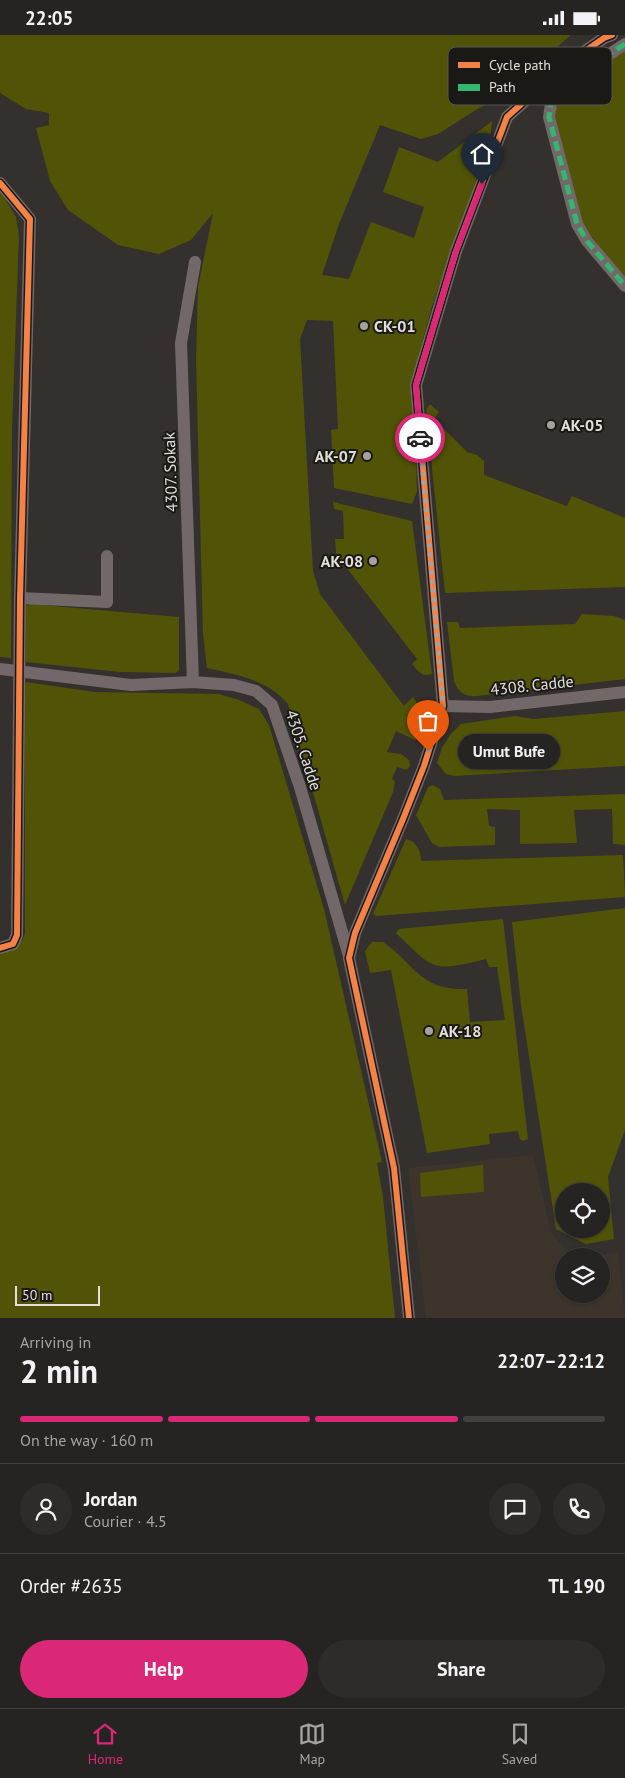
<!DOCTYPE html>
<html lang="en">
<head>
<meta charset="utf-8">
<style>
  :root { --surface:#262422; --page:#2e2c2a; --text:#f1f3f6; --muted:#a4a4a5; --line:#424140; --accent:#db2777 }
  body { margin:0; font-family:"PT Sans",sans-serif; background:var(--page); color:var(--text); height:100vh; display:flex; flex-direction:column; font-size:19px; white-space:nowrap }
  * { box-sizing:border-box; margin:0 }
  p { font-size:16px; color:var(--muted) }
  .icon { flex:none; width:28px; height:28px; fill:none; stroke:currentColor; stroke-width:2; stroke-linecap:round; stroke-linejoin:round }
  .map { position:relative; height:1283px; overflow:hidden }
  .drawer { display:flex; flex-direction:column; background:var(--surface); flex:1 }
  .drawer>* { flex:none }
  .controls { position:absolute; left:555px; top:1148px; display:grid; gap:10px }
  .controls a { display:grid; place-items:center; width:55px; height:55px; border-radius:50%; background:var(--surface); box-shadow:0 1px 4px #0004,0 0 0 1px var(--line); font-size:25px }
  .scale { position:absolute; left:15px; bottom:12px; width:85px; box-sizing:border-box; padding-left:5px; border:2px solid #e2dfdb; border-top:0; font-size:14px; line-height:18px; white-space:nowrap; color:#e2dfdb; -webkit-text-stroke:4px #1b1916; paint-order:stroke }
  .pin { position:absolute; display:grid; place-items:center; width:42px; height:42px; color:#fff; margin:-51px -21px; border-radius:50% 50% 50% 0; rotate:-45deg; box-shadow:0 0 5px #0007 }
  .pin .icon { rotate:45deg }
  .courier { position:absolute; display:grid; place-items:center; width:50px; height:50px; margin:-25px; border:4px solid #db2777; border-radius:50%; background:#fff; color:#222; box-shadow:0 1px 6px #0007 }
  .bubble { position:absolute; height:35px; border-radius:18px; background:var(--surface); box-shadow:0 1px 4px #0004,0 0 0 1px var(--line); font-size:16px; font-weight:600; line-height:35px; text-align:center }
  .overview em { font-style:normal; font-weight:600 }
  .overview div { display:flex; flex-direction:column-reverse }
  .overview { display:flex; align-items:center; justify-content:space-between; height:85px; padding:0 20px }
  h1 { font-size:32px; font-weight:600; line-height:38px }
  .bar { display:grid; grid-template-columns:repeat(4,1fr); gap:8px 5px; align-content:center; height:60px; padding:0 20px }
  .bar i { height:6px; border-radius:4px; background:var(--line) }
  .bar .on { background:var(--accent) }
  .bar p { grid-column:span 4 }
  .line { display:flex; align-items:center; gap:12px; padding:0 20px; border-top:1px solid var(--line) }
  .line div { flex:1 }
  .round { display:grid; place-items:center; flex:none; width:52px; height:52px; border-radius:26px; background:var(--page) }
  .primary-button { display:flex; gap:10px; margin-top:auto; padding:10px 20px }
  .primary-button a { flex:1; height:58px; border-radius:30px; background:var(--accent); color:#fff; font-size:20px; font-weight:600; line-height:58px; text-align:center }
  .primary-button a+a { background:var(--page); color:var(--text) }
  .status { display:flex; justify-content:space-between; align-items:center; height:35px; padding:0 25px; background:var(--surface); direction:ltr }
  .status svg { height:14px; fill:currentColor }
  .tab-bar { display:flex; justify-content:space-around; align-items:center; height:70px; border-top:1px solid var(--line); background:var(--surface); font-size:14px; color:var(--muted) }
  .tab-bar a { display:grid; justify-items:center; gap:2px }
  .tab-bar .on { color:var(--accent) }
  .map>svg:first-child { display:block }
</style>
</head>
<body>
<div class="status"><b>22:05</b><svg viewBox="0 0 49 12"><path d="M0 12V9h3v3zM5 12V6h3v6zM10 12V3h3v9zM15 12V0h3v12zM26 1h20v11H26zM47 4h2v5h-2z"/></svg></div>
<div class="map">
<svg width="625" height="1283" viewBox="0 0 625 1283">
  <rect width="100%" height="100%" fill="#33302d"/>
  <!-- built -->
  <polygon fill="#3d352b" points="533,1120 551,1197 571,1221 564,1221 564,1259 601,1259 601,1221 577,1221 618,1218 625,1283 426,1283 408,1133"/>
  <!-- green -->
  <g fill="#515406" fill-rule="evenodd">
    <path d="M0,0H571L538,28L505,62L479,73L438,99L421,104L380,90L339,189L322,240L349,244L371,187L414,203L424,172L383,157L399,112L438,127L492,86L490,106L432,271L414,338L417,457L412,469L334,453L331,395L338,394L333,286L307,285L300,304L313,536L320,559L404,671L413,662C424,678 428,688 415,705L396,696L387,717L401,719L409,725L410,731L407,735L397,732L392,744L395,746L393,757L345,870L288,669C267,644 237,640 207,633L203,599L196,324L198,252L213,178L191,205L159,219L118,210L68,175L50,146L36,93L49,90V78L26,74L0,58Z"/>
    <polygon points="625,14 625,247 580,186 553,74 560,59"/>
    <polygon points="0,155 16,182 19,201 12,394 11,623 0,622"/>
    <polygon points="430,369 439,377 434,384 467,417 477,420 484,426 484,440 567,471 572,461 625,483 625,552 445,558 426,375"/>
    <path d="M333,467L412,486L432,639C421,642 419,637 412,629L417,624L336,519L335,504H344L343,476L334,474Z"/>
    <polygon points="30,569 179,582 179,635 176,638 120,637 26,627 26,571"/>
    <path d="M582,579L614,581L625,585V644L477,661C465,662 459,658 454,646L447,587H458L460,593L575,589Z"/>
    <path d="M26,647L95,657L219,659L239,665L259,674L269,690L324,874L382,1127L377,1128L383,1162L395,1283H0V916C13,915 20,911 25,899V651Z"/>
    <polygon points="625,676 625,731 454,741 446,739 437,728 442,713 451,699 461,689 515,681 533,684"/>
    <polygon points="433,750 440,754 444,765 625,759 625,810 613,809 612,774 574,775 577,808 520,809 520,775 487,774 489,791 495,792 495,810 439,812 432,808 416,780 428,752"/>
    <path d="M406,804C417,806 421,817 421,826L623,820L625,862L376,881L373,879Z"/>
    <path d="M625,873V1095L608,1142L614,1204L586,1209L556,1194L521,970L512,887ZM564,1156H601V1194H564Z"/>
    <path d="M503,884L528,1104L523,1106L520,1104L518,1096L489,1099L490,1109L427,1118L391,935L370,938L365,916L372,907H383C415,929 420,956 467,954L470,987L505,985L497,932H489L486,924C432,937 435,936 396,898L399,894Z"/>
    <polygon points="483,1130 484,1157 421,1162 420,1138"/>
  </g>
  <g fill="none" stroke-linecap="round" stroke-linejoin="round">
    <!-- minor -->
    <g stroke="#736869" stroke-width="12">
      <polyline points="625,9 569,45 551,68 549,82 577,189 587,206 625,251"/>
      <polyline points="0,148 30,184 20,563 17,900 13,909 0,913"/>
      <polyline points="20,563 107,567 107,521"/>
      <polyline points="0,634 131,650 193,647 234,650 256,656 272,670 300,752 349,921"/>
      <polyline points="193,647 181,308 195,227"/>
      <polyline points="443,671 490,672 625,657"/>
      <polyline points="409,1283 394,1133 349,923 355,898 403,784 424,731 443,671 416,350 456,216 507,82 565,30 604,3 612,0"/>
    </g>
    <!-- quiet -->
    <polyline stroke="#33b770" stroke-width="5" stroke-dasharray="10 5" stroke-linecap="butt" points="625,9 569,45 551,68 549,82 577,189 587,206 625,251"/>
    <defs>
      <g id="cycleway">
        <polyline points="0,148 30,184 20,563 17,900 13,909 0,913"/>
        <polyline points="409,1283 394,1133 349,923 355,898 403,784 424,731 443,671 416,350 456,216 507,82 565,30 604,3 612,0"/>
      </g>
    </defs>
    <!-- cycleway casing -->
    <use href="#cycleway" stroke="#1b1916" stroke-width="9"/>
    <!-- cycleway -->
    <use href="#cycleway" stroke="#f48246" stroke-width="6"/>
  </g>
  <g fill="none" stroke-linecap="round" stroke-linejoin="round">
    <!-- done -->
    <polyline stroke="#a5a29e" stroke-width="5" stroke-dasharray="0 9" points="420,403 443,671 428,716"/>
    <!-- route -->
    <polyline stroke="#db2777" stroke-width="6" points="420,403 416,350 456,216 482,149"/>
  </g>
  <!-- markers -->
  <g fill="#a5a29e" stroke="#1b1916" stroke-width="2">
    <circle cx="364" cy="291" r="5"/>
    <circle cx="551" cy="390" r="5"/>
    <circle cx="367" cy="421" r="5"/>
    <circle cx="373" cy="526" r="5"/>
    <circle cx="429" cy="996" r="5"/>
  </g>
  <g text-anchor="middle" stroke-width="4" stroke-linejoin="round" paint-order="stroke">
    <!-- poi labels -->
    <g font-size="16" font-weight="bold" fill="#e2dfdb" stroke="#1b1916" text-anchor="start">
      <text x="374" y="297">CK-01</text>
      <text x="561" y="396">AK-05</text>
      <text x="357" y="427" text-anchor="end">AK-07</text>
      <text x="363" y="532" text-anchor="end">AK-08</text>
      <text x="439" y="1002">AK-18</text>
    </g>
    <!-- street labels -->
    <g font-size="16" fill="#e2dfdb" stroke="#1b1916">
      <text transform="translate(170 437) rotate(-92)" y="6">4307. Sokak</text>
      <text transform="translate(532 650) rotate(-6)" y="6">4308. Cadde</text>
      <text transform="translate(304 715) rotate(72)" y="6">4305. Cadde</text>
    </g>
  </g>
  <!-- legend -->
  <rect x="448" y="12" width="164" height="58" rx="8" fill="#1b1916" stroke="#575451" stroke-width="1"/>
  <rect x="458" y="27" width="22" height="6" fill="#f48246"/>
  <rect x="458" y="49" width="22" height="7" fill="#33b770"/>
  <g font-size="14" fill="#e2dfdb">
    <text x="489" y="35">Cycle path</text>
    <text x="489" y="57">Path</text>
  </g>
</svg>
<div class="controls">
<a><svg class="icon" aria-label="locate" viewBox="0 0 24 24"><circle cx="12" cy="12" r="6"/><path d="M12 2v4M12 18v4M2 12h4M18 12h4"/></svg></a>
<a><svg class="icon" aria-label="layers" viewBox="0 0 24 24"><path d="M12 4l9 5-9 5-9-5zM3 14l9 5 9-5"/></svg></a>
</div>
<div class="scale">50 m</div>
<div class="pin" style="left:428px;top:716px;background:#ea580c"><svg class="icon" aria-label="bag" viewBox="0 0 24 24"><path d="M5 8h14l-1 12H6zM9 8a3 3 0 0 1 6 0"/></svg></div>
<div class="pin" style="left:482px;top:149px;background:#1f2937"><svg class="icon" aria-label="home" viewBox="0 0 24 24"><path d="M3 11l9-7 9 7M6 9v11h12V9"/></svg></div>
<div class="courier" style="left:420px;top:403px"><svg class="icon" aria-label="car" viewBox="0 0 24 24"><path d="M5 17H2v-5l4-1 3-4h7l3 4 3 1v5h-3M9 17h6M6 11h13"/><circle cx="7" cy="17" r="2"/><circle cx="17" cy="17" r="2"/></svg></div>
<div class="bubble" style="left:458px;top:699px;width:102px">Umut Bufe</div>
</div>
<section class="drawer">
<div class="overview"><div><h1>2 min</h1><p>Arriving in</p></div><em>22:07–22:12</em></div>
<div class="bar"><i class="on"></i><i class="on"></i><i class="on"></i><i></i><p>On the way · 160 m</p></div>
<div class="line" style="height:90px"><a class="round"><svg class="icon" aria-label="person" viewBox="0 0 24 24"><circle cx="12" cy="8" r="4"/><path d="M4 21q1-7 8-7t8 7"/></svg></a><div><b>Jordan</b><p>Courier · 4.5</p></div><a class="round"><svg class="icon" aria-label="chat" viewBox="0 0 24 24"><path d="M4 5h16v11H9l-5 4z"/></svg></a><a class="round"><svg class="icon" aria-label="phone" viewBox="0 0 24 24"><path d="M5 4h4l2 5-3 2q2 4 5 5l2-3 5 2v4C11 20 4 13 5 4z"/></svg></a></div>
<div class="line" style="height:65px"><div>Order #2635</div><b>TL 190</b></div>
<div class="primary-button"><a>Help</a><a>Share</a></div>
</section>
<nav class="tab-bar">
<a class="on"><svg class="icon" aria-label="home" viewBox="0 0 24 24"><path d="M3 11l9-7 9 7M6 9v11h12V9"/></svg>Home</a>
<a><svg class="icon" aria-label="map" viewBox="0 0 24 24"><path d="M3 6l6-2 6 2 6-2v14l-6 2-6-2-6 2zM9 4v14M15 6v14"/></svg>Map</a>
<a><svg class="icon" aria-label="saved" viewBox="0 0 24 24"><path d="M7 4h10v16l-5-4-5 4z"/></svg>Saved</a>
</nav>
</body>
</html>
